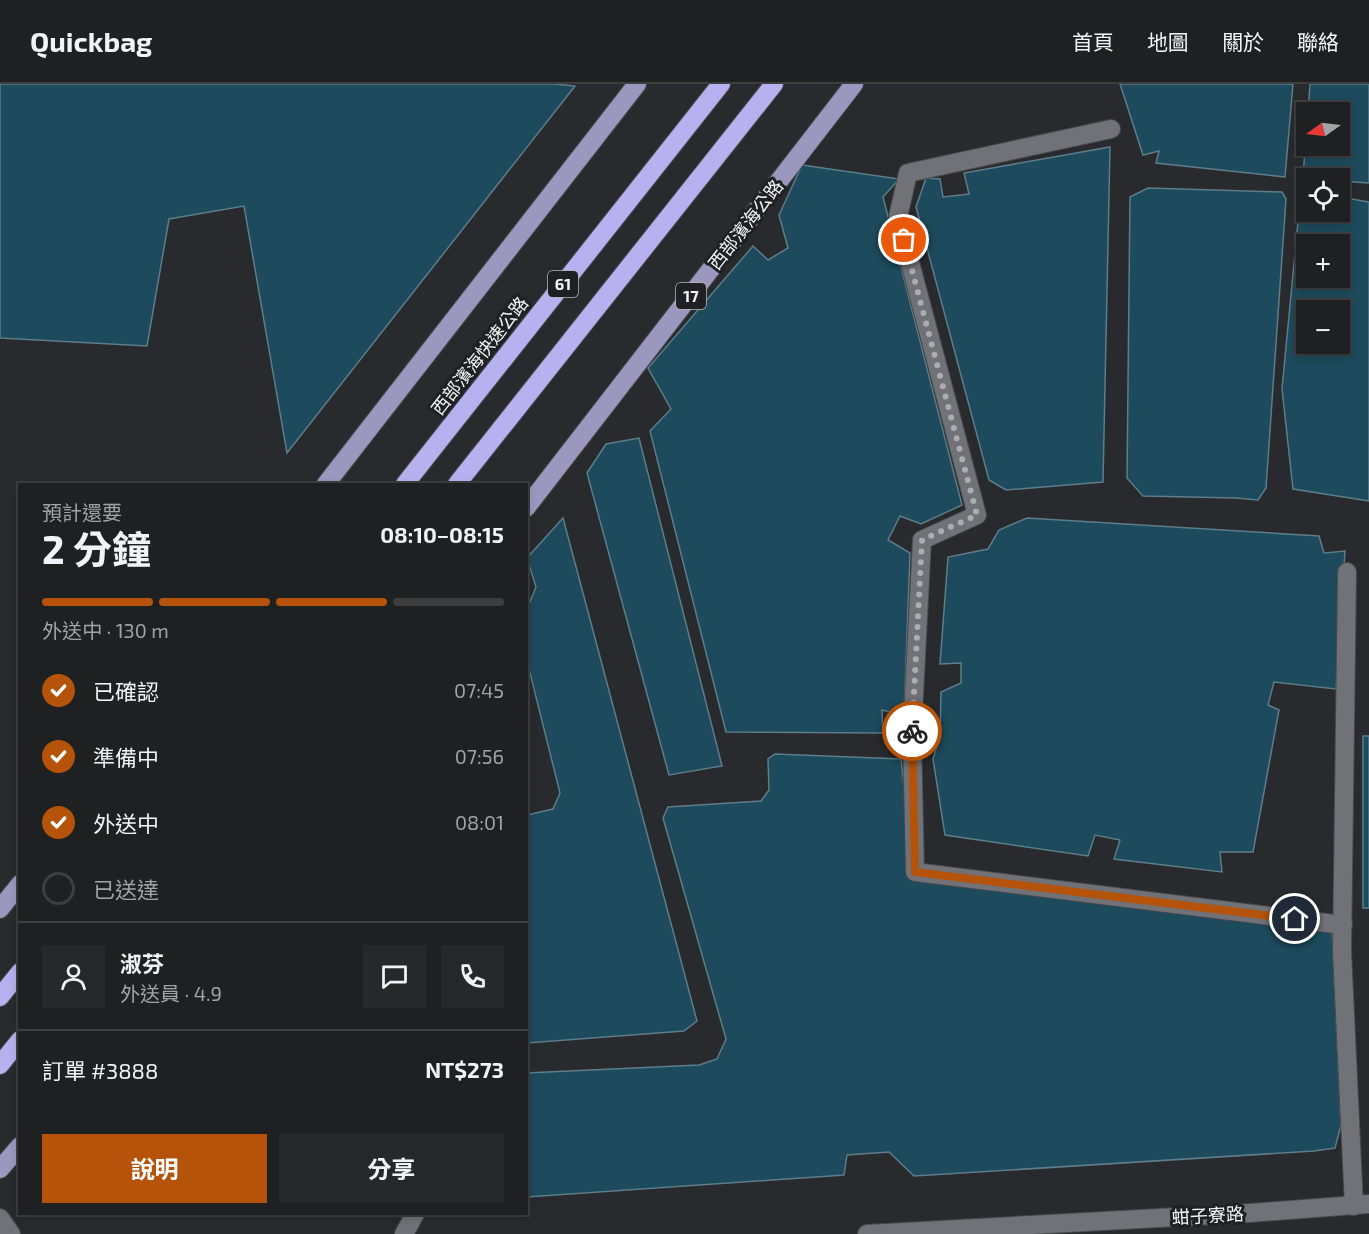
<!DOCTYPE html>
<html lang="zh-TW">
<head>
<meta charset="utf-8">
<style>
  :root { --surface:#1e2022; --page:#26282a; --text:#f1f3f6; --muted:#a1a3a5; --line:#3c3e40; --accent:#b45309 }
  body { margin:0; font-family:"Exo 2","Noto Sans TC",sans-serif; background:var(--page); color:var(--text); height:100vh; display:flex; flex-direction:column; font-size:22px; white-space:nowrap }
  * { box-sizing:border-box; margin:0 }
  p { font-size:20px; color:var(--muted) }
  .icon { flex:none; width:33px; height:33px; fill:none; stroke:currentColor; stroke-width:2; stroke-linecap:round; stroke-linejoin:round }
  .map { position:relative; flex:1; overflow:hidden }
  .drawer { position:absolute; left:18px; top:399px; width:510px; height:732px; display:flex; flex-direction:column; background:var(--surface); border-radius:0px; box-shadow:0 3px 9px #0003,0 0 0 2px var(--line) }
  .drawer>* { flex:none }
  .needle { width:39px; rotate:256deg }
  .controls { position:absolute; left:1296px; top:18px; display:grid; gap:12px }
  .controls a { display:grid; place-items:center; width:54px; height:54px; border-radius:0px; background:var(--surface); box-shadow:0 3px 9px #0003,0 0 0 2px var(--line); font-size:30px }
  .pin { position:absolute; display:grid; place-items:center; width:51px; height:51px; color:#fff; margin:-26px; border:3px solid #fff; border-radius:50%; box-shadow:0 2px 6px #0007 }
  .courier { position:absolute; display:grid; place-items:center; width:60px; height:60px; margin:-30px; border:4px solid #b45309; border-radius:50%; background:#fff; color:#222; box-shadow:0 2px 8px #0007 }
  .head em { font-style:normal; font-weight:700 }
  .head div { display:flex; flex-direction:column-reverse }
  .head { display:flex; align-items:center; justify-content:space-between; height:102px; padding:0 24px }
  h1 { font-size:39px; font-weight:700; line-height:45px }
  .bar { display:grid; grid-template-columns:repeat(4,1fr); gap:9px 6px; align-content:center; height:72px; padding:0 24px }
  .bar i { height:8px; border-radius:4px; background:var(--line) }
  .bar .on { background:var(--accent) }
  .bar p { grid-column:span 4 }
  .line { display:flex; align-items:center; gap:15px; padding:0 24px; border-top:2px solid var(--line) }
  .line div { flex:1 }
  .round { display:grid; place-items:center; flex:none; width:63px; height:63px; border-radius:0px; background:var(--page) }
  ol { padding:0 24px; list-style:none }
  li { display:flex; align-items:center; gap:18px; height:66px }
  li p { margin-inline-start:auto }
  li .icon { padding:6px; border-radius:50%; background:var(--accent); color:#fff; stroke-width:4 }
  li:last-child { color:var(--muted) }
  li i { width:33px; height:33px; border:3px solid var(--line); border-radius:50% }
  .action { display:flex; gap:12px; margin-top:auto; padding:12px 24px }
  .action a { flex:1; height:69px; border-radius:0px; background:var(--accent); color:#fff; font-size:24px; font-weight:700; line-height:69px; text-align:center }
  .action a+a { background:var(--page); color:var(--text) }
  header { display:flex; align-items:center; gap:36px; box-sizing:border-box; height:84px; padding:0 30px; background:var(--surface); border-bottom:2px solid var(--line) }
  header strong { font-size:28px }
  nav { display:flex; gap:33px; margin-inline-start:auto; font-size:21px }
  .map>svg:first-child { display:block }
</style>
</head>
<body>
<header>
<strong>Quickbag</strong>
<nav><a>首頁</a><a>地圖</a><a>關於</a><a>聯絡</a></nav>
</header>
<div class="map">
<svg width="1369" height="1150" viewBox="0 0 1369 1150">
  <rect width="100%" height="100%" fill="#282a2e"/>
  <!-- water -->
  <g fill="#1d4a5c" stroke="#5d7d8a" stroke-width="1.5" fill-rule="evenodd">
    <polygon points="0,0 555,0 575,2 287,369 244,122 169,135 147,262 0,254"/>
    <polygon points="1120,0 1293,0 1285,93 1156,79 1159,67 1143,71"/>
    <polygon points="1310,0 1369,0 1369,99 1340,97 1340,94 1303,95 1306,48 1306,62 1340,62 1340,28 1308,28"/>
    <polygon points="1110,63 1103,398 1006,406 989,396 916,123 926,94 940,95 943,113 969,110 964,89"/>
    <polygon points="802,81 899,95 883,113 962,421 921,440 900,432 888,456 910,469 904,631 882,626 883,649 726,648 650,347 671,325 648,284 753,162 768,176 788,164 779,131"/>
    <polygon points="1148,104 1282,108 1286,115 1266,404 1258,416 1235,414 1143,412 1127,394 1130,113"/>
    <path d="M1301,106L1306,107V128H1340V113L1369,118V417L1293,405L1282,305ZM1306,160H1340V194H1306ZM1306,226H1340V260H1306Z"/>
    <polygon points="639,354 722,682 669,691 587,389 606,360"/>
    <polygon points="563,434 697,937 684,947 527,959 527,731 553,725 560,709 527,577 527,525 536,503 527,474"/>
    <polygon points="1027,434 1319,452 1324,469 1345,467 1336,605 1274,598 1268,621 1279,626 1253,768 1220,768 1222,788 1114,775 1120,756 1095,751 1088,772 945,751 933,675 940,652 941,608 961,599 961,579 940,580 948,473 988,465 999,446"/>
    <rect x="1363" y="652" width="6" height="172"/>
    <polygon points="775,670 901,675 912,774 911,784 1332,845 1341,1041 1335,1064 1314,1067 914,1092 889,1068 847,1071 844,1091 527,1113 526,989 699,981 717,975 726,955 663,734 668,723 761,717 769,706 768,675"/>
  </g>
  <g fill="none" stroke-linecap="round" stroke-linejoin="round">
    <defs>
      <g id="minor">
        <polyline points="1111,45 908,89 898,133 977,431 922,456 912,650 915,788 1343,841"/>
        <polyline points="1347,488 1342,867 1354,1122"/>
        <polyline points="0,1134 11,1150"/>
        <polyline points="404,1150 415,1130"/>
        <polyline points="867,1150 1250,1129 1369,1120"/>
      </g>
      <g id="major">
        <polyline points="326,400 637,0"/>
        <polyline points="526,424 854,0"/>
        <polyline points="0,825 20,800"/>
        <polyline points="0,1085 20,1062"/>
      </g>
      <g id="highway">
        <polyline points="405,400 721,0"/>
        <polyline points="457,400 774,0"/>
        <polyline points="0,913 20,888"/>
        <polyline points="0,981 20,956"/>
      </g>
    </defs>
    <!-- minor casing -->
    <use href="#minor" stroke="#47494c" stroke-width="20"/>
    <!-- major casing -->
    <use href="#major" stroke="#47494c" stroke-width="20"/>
    <!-- highway casing -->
    <use href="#highway" stroke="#47494c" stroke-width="20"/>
    <!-- minor -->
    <use href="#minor" stroke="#707277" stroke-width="18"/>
    <!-- major -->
    <use href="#major" stroke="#9b98bf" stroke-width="18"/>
    <!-- highway -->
    <use href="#highway" stroke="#b7b2ef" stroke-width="18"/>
  </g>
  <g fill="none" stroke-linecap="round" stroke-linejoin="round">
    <!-- done -->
    <polyline stroke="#acadb1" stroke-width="6" stroke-dasharray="0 10.8" points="904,156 977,431 922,456 912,647"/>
    <!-- route -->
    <polyline stroke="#b45309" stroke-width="8" points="912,647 915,788 1295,835"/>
  </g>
  <g text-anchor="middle" stroke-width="6" stroke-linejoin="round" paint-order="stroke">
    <!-- shield labels -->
    <g fill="#1f2024" stroke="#b3b4b8" stroke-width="1.5">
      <rect x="548" y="187" width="30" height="26" rx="4.5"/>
      <rect x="676" y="199" width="30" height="26" rx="4.5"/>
    </g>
    <g font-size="16" font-weight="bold" fill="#f3f4f7">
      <text x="563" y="206">61</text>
      <text x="691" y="218">17</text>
    </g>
    <!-- street labels -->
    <g font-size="18" fill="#f3f4f7" stroke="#1f2024">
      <text transform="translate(746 141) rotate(-52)" y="6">西部濱海公路</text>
      <text transform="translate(480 272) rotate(-52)" y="6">西部濱海快速公路</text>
      <text transform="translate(1208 1132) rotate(-3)" y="6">蚶子寮路</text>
    </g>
  </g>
</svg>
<div class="controls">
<a><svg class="needle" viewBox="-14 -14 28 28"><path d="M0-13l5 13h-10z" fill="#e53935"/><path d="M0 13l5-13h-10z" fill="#a1a3a5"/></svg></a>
<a><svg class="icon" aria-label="locate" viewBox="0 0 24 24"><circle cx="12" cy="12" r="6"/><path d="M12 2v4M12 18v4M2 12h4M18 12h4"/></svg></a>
<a>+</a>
<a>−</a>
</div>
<div class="pin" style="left:904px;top:156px;background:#ea580c"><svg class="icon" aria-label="bag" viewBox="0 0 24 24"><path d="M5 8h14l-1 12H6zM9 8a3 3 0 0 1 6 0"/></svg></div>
<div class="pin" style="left:1295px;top:835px;background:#1f2937"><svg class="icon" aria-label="home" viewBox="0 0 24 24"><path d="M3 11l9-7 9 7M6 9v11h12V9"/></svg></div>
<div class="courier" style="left:912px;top:647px"><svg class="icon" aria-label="bike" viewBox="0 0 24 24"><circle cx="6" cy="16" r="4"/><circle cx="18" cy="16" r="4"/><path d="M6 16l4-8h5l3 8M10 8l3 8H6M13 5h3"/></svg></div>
<section class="drawer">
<div class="head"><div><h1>2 分鐘</h1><p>預計還要</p></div><em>08:10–08:15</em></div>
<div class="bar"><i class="on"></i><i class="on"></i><i class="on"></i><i></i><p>外送中 · 130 m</p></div>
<ol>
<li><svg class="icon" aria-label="check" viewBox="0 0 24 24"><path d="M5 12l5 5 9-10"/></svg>已確認<p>07:45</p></li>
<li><svg class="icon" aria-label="check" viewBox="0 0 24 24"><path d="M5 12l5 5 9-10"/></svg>準備中<p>07:56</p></li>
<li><svg class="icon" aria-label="check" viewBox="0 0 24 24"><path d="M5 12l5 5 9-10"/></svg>外送中<p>08:01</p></li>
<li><i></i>已送達</li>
</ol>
<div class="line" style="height:108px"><a class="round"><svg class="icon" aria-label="person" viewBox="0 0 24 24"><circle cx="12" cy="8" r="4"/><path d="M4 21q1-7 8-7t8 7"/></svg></a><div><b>淑芬</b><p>外送員 · 4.9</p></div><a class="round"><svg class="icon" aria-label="chat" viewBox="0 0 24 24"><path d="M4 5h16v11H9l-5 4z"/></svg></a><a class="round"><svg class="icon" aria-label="phone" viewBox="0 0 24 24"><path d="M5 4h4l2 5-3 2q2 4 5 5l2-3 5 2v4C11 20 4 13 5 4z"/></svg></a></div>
<div class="line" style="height:78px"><div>訂單 #3888</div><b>NT$273</b></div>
<div class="action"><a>說明</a><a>分享</a></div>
</section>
</div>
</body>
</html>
